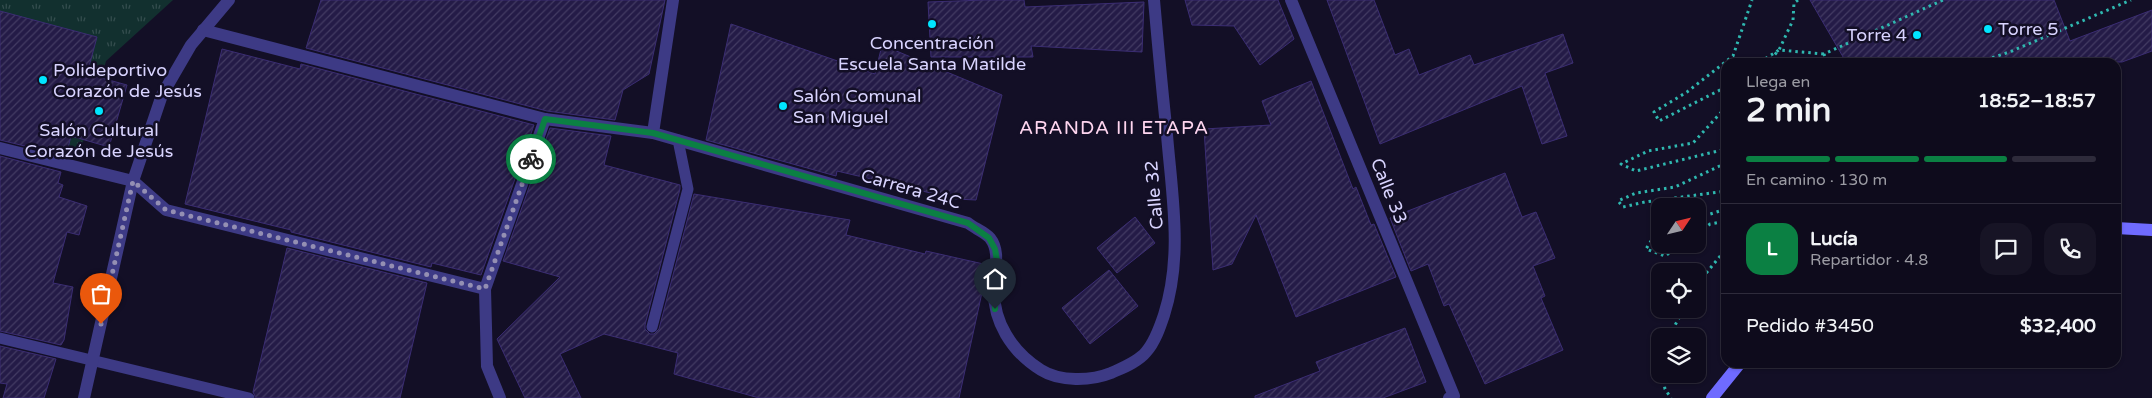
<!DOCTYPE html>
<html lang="es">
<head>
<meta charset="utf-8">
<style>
  :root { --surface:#0e0b1c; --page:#171425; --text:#f1f3f6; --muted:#9b9ba3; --line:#2e2b3b; --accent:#0b8043 }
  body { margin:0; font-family:"Varela Round",sans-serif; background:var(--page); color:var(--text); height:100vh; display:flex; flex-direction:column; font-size:19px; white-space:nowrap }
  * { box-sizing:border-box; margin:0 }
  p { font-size:16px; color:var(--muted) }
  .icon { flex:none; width:28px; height:28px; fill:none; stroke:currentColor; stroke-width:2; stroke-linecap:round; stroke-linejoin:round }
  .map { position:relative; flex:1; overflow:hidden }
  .details { position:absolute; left:1721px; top:58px; width:400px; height:310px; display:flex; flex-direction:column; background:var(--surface); border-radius:15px; box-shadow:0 1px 4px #0004,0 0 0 1px var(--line) }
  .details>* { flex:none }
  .needle { width:32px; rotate:55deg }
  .controls { position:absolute; left:1651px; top:198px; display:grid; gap:10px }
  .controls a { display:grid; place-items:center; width:55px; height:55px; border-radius:10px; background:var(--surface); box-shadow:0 1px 4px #0004,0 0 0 1px var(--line); font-size:25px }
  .pin { position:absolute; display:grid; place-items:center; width:42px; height:42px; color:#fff; margin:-51px -21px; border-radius:50% 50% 50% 0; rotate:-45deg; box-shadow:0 0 5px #0007 }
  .pin .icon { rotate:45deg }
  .courier { position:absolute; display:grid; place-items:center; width:50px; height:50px; margin:-25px; border:4px solid #0b8043; border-radius:50%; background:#fff; color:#222; box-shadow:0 1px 6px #0007 }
  .headline em { font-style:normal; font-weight:700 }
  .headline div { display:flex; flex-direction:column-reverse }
  .headline { display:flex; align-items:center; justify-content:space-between; height:85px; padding:0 25px }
  h1 { font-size:32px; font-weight:700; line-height:38px }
  .bar { display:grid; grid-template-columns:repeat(4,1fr); gap:8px 5px; align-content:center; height:60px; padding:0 25px }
  .bar i { height:6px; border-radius:4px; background:var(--line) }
  .bar .selected { background:var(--accent) }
  .bar p { grid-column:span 4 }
  .line { display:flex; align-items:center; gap:12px; padding:0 25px; border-top:1px solid var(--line) }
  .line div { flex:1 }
  .round { display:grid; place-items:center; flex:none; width:52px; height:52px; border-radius:15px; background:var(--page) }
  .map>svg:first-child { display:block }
</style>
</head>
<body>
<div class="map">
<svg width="2152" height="398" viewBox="0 0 2152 398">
  <defs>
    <pattern id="grass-tufts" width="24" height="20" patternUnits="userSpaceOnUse" patternTransform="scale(1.25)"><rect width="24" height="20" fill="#12302f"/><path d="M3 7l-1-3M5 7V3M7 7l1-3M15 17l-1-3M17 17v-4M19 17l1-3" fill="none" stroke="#344d4e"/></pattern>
    <pattern id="building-hatch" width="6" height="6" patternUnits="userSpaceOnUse" patternTransform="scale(1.25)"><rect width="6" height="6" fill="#241b47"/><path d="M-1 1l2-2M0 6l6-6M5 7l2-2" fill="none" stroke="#433b63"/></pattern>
  </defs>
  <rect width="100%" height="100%" fill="#130f26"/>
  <!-- grass -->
  <polygon fill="url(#grass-tufts)" points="0,0 173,0 106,61 81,149 0,132"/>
  <!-- building -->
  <g fill="url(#building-hatch)" stroke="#3b2d73">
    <polygon points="321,0 665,0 649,74 623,90 615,120 547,111 306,48"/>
    <polygon points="985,0 1024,0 1025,7 1144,2 1142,52 1031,46 1033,57 931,57 928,2"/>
    <polygon points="1185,0 1278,0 1294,39 1260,65 1234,26 1192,25"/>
    <polygon points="1327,0 1374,0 1395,55 1409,49 1419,75 1470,55 1474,65 1563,34 1573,63 1545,73 1567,136 1542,144 1522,86 1380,144"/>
    <polygon points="1810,0 2054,0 2070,41 2152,10 2152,51 2122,62 1846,62"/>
    <polygon points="0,11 97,37 87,74 127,85 109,147 71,136 66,156 0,140"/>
    <polygon points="731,24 875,74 882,45 1002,95 976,200 956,199 837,171 836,176 706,140"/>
    <polygon points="222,49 300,69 301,64 534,125 481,275 432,263 431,267 291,232 291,230 185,204"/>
    <polygon points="1311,81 1353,189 1356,187 1371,225 1374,224 1396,277 1296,317 1256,215 1232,264 1213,270 1204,129 1271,125 1262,101"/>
    <polygon points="550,128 611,136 604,165 680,185 680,189 645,325 645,329 650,334 654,334 659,329 694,194 850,220 846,235 925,254 926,251 988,265 959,398 759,398 674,374 678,353 604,334 560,354 581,398 525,398 497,339 560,277 503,261"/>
    <polygon points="0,156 61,172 58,183 63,185 59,197 87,206 79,235 67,232 53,283 73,287 64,340 61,345 0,331"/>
    <polygon points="1505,173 1522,217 1536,212 1555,258 1533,266 1545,296 1541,298 1563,350 1485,384 1449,304 1444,306 1428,264 1411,271 1390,218"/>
    <polygon points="1135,217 1155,243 1117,273 1097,248"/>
    <polygon points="287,248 427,283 400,398 256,398 253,392"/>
    <polygon points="1109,270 1138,306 1090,344 1062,308"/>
    <polygon points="1405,328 1426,382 1383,398 1255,398 1255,396 1320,371 1316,362"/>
    <polygon points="0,346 56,359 44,398 3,398 7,384 0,383"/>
  </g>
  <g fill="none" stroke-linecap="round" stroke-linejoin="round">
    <!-- path -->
    <g stroke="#2fb8b0" stroke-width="3" stroke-dasharray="2.5 4" stroke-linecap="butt">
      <polyline points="1798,0 1794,3 1793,20 1779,50 1824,54"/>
      <polyline points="1760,62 1779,50 1768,62"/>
      <polyline points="1827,62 1824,54 1943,0"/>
      <polyline points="1980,62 2012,51 2131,0"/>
      <polyline points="1726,87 1659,121 1654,112 1687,92 1733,56 1752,0"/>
      <polyline points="1726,107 1693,143 1648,151 1621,164 1636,171 1726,149"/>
      <polyline points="1726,163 1675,187 1636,193 1618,201 1623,207 1645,202 1726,191"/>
      <polyline points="1698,218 1726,209"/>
      <polyline points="1660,232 1656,233 1646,249 1665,256 1682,244"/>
      <polyline points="1698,233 1710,224 1726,221"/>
      <polyline points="1698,283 1726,249"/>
      <polyline points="1669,336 1684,309"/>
      <polyline points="1660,351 1658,355 1660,365"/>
      <polyline points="1662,374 1665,389 1671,398"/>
    </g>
    <!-- lane -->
    <g stroke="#3d3a85" stroke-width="11">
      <polyline points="652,327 688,189 678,140"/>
      <polyline points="0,338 249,398"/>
    </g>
    <!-- street -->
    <g stroke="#3d3a85" stroke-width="12">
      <polyline points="1291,0 1454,396 1449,398"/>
      <path d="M203,30L545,119L653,133L968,223C974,228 985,232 990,238C1001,252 994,270 994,286C992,321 1012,352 1041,370C1060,382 1091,381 1111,373C1122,368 1138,362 1146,352C1155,342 1160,327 1164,315C1183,256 1172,196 1167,135C1162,90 1158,45 1154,0"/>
      <polyline points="653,133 673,0"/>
      <polyline points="0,148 133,181 166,210 485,289"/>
      <polyline points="84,398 133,181 162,95 191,45 229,0"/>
      <polyline points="500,398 487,366 485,289 545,119"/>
    </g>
    <!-- secondary -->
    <g stroke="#6f6bff" stroke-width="12">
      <polyline points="2116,228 2152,230"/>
      <polyline points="1712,398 1741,362"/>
    </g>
  </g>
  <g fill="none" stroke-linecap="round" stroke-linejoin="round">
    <!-- done -->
    <polyline stroke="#948fb3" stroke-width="5" stroke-dasharray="0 9" points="101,324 133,181 166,210 485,289 531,159"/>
    <!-- route -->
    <polyline stroke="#0b8043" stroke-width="6" points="531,159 545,119 653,133 968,223 989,238 995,249 997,261 994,286 995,309"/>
  </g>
  <!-- markers -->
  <g fill="#00e5ff" stroke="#130f26" stroke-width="2">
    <circle cx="932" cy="24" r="5"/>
    <circle cx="1988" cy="29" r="5"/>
    <circle cx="1917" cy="35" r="5"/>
    <circle cx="43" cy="80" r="5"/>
    <circle cx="783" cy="106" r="5"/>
    <circle cx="99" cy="111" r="5"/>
  </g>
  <g text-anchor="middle" stroke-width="5" stroke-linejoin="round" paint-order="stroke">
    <!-- poi labels -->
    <g font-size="18" fill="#d9d4ff" stroke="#130f26" text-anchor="start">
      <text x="1998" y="35">Torre 5</text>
      <text x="1907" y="41" text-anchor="end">Torre 4</text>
      <text x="932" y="49" text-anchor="middle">Concentración<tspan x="932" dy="21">Escuela Santa Matilde</tspan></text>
      <text x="53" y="76">Polideportivo<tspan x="53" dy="21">Corazón de Jesús</tspan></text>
      <text x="793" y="102">Salón Comunal<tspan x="793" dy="21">San Miguel</tspan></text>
      <text x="99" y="136" text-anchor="middle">Salón Cultural<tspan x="99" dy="21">Corazón de Jesús</tspan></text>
    </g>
    <!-- street labels -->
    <g font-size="18" fill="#d9d4ff" stroke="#130f26">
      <text transform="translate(911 189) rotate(16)" y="6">Carrera 24C</text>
      <text transform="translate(1389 191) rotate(68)" y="6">Calle 33</text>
      <text transform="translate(1154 195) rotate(-95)" y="6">Calle 32</text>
    </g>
    <!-- neighbourhood labels -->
    <g font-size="19" letter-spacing="1" fill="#ffd6f0" stroke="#130f26">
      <text x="1114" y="134">ARANDA III ETAPA</text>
    </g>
  </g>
</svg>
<div class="controls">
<a><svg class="needle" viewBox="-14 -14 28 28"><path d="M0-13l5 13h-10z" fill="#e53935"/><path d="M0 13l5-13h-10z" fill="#9b9ba3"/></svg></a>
<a><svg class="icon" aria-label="locate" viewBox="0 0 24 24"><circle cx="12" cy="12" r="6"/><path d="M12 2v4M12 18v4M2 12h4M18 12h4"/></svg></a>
<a><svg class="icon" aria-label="layers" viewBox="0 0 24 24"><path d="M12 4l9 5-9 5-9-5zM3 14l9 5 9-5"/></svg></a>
</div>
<div class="pin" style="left:101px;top:324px;background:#ea580c"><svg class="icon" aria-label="bag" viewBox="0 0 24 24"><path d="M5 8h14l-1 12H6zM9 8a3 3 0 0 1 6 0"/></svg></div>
<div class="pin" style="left:995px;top:309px;background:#1f2937"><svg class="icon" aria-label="home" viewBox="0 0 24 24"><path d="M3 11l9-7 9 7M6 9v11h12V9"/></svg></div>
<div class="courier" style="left:531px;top:159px"><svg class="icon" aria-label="bike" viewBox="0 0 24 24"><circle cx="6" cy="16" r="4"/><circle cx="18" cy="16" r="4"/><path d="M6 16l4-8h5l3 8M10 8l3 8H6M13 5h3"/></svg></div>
<section class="details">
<div class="headline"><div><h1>2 min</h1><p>Llega en</p></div><em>18:52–18:57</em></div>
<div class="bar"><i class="selected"></i><i class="selected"></i><i class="selected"></i><i></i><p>En camino · 130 m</p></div>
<div class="line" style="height:90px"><b class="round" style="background:var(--accent);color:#fff">L</b><div><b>Lucía</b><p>Repartidor · 4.8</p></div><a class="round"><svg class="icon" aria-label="chat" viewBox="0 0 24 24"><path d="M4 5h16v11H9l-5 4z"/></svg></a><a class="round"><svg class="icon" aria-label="phone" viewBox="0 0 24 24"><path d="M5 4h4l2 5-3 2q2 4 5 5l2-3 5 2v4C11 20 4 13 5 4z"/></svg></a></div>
<div class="line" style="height:65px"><div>Pedido #3450</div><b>$32,400</b></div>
</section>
</div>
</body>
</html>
